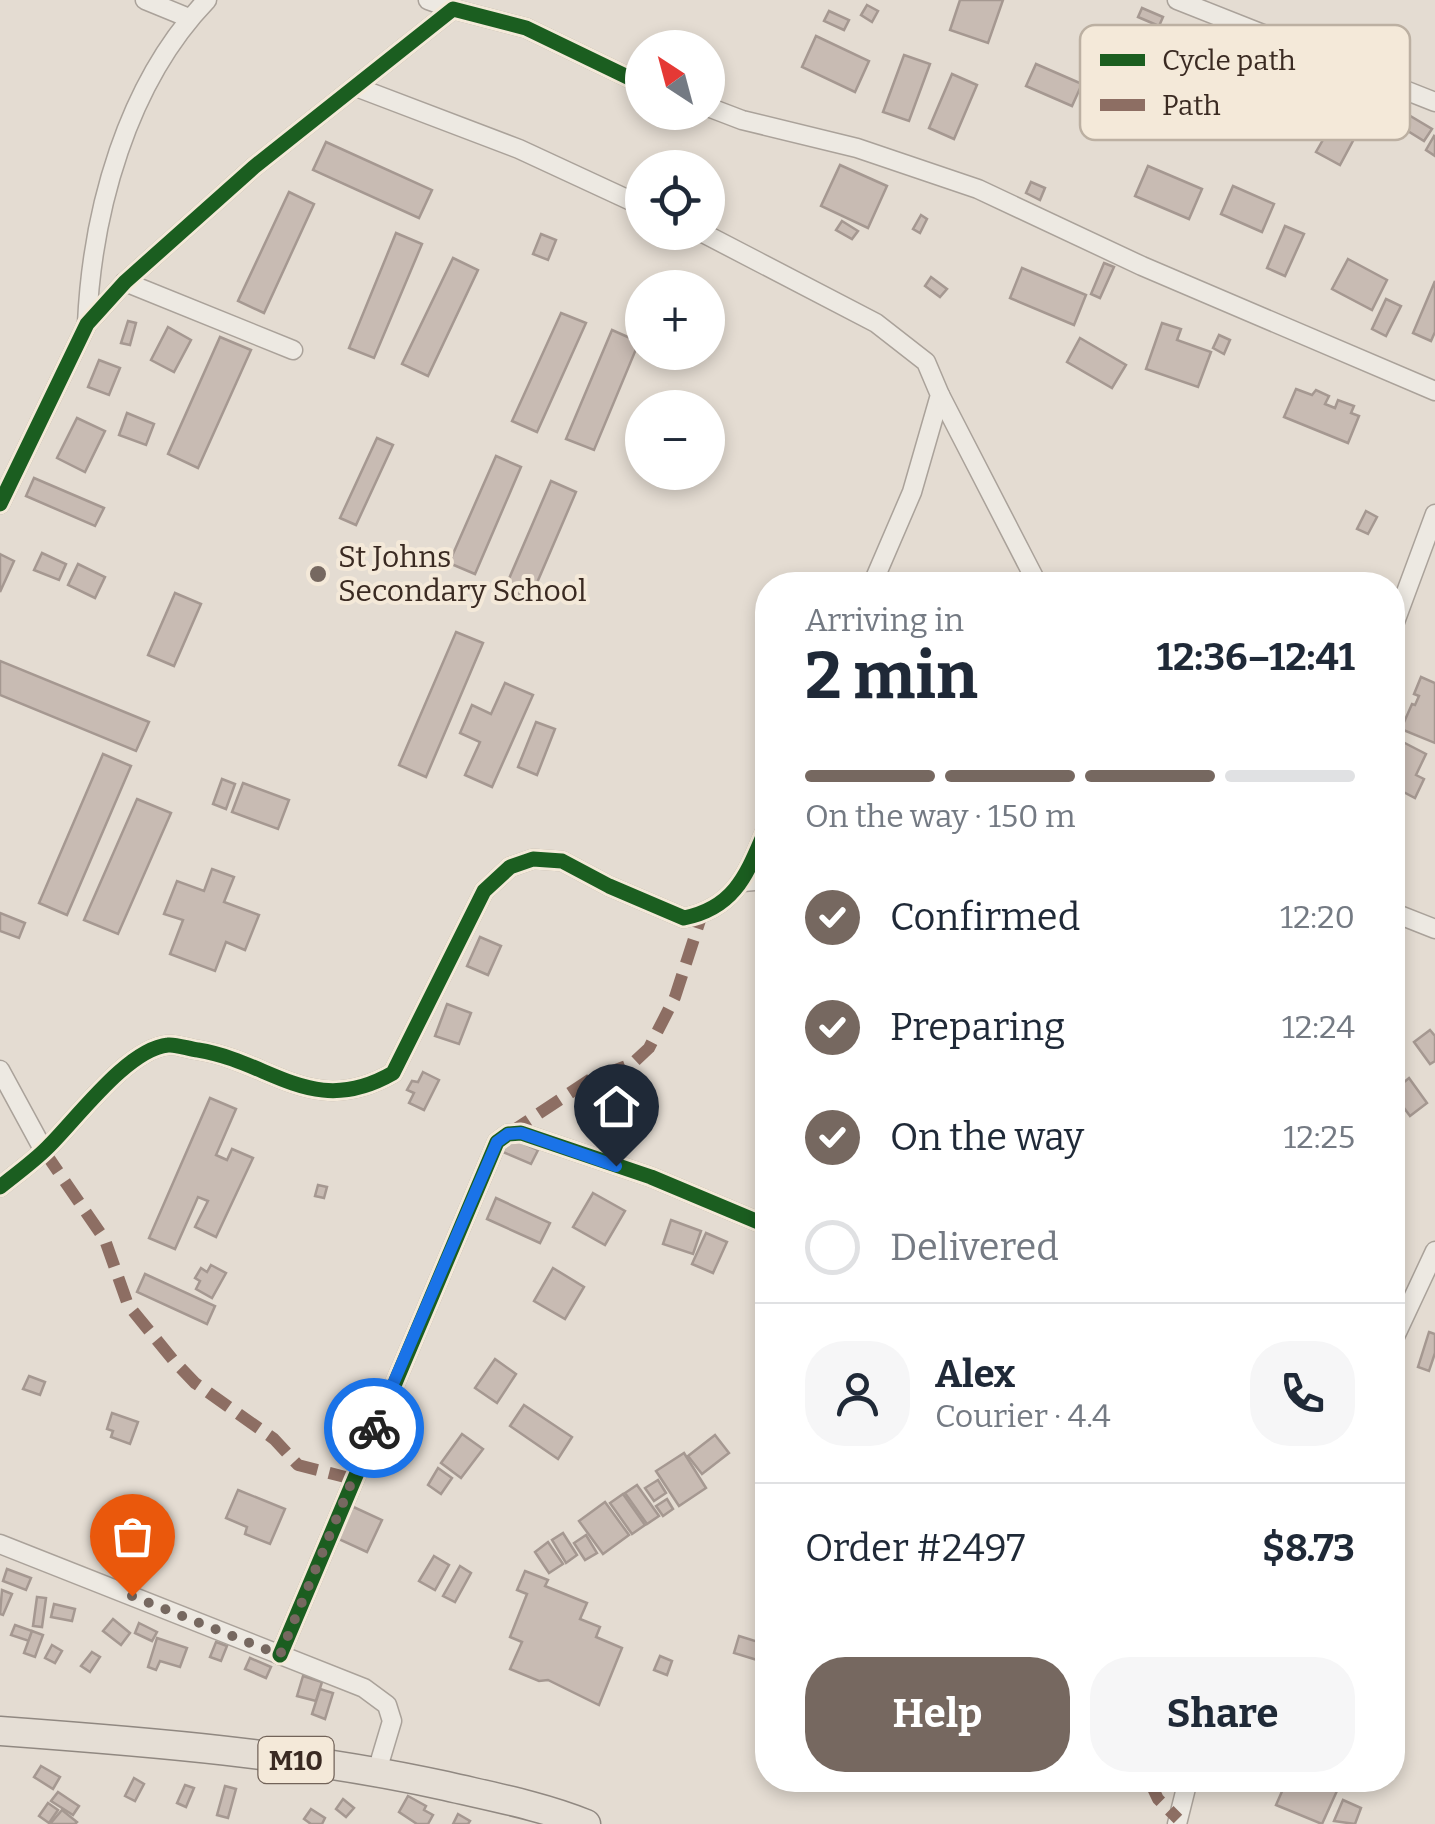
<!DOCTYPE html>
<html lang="en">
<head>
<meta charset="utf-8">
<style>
  :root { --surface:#fff; --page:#f6f6f7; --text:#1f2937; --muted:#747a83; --line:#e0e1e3; --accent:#766860 }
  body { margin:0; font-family:Bitter,serif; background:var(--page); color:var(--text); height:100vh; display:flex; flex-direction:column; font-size:38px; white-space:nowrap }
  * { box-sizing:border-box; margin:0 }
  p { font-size:32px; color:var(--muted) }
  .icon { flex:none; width:55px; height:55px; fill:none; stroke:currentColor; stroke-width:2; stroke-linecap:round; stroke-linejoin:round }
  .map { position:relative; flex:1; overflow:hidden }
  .sheet { position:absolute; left:755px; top:572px; width:650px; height:1220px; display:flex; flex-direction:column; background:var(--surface); border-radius:40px; box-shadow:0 5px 15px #0003 }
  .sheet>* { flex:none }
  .needle { width:65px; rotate:324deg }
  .tools { position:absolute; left:625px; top:30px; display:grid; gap:20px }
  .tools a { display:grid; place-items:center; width:100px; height:100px; border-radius:50%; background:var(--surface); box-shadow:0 5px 15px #0003; font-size:50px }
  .pin { position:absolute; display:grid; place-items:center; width:85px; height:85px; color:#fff; margin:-102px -42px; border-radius:50% 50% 50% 0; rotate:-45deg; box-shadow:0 0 10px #0007 }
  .pin .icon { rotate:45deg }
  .courier { position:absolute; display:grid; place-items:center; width:100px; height:100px; margin:-50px; border:8px solid #1a73e8; border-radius:50%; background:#fff; color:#222; box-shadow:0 2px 12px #0007 }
  .summary em { font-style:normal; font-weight:700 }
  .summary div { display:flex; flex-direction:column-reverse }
  .summary { display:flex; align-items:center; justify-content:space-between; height:170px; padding:0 50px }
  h1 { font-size:65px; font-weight:700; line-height:75px }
  .bar { display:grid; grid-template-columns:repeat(4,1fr); gap:15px 10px; align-content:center; height:120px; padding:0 50px }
  .bar i { height:12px; border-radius:8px; background:var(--line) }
  .bar .active { background:var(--accent) }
  .bar p { grid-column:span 4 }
  .line { display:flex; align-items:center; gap:25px; padding:0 50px; border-top:2px solid var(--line) }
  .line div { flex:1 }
  .round { display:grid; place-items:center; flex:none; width:105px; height:105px; border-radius:40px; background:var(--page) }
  ol { padding:0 50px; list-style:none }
  li { display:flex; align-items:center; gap:30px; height:110px }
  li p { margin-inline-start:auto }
  li .icon { padding:10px; border-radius:50%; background:var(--accent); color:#fff; stroke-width:4 }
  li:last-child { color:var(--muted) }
  li i { width:55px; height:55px; border:5px solid var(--line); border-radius:50% }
  .button { display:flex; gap:20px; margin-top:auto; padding:20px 50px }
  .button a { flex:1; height:115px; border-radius:40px; background:var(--accent); color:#fff; font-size:40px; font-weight:700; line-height:115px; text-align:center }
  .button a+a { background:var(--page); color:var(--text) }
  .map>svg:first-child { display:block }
</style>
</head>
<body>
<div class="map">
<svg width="1435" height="1824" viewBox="0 0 1435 1824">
  <rect width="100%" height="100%" fill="#e4dcd2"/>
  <!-- building -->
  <g fill="#c8bbb3" stroke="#a59891" stroke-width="2.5">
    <polygon points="960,0 1003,0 988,43 950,30"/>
    <polygon points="867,5 878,11 872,22 861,15"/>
    <polygon points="1142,8 1163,17 1159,26 1138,17"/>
    <polygon points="829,11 849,20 844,30 824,21"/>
    <polygon points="816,36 869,61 855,92 802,67"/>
    <polygon points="904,55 930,64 909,121 883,112"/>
    <polygon points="1036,64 1082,84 1072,106 1026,86"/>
    <polygon points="952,74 977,85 954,139 929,128"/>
    <polygon points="1304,102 1330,116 1333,109 1362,124 1340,165 1316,152 1324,138 1293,122"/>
    <polygon points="1402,111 1432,129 1424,141 1395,123"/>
    <polygon points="1434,136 1435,137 1435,156 1426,150"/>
    <polygon points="326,142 432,190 419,218 313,170"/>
    <polygon points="840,165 887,186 868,228 821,206"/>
    <polygon points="1148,166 1202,189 1189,219 1135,196"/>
    <polygon points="1031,182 1045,188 1040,200 1026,193"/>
    <polygon points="1233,186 1274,204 1262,232 1221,214"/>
    <polygon points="289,192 314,204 264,313 238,301"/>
    <polygon points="921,215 927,219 920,233 913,229"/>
    <polygon points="842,221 858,231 852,239 836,230"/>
    <polygon points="1285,226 1304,234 1285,276 1267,268"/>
    <polygon points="396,233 422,244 374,358 349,348"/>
    <polygon points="541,234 556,240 548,260 533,254"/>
    <polygon points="453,258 478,270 428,376 402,364"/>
    <polygon points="1348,259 1387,280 1372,310 1332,289"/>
    <polygon points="1104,263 1114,267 1100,298 1091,294"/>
    <polygon points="1022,268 1086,295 1074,325 1010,298"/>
    <polygon points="931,277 947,289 940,297 925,286"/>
    <polygon points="1435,281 1435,332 1431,341 1413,333"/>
    <polygon points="1386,299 1401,306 1386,336 1372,329"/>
    <polygon points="561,313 586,323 537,432 512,421"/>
    <polygon points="128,321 136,323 130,345 121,343"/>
    <polygon points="1162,323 1181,329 1177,340 1211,352 1198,387 1146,369"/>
    <polygon points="168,327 191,340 174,372 151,360"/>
    <polygon points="612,330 639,342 594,450 566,439"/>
    <polygon points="1219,335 1230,340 1224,354 1213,348"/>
    <polygon points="220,337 251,350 198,468 168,454"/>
    <polygon points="1080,338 1126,365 1112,388 1067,362"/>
    <polygon points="99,360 120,368 109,395 88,387"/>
    <polygon points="1296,389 1312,395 1316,390 1329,396 1325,404 1335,408 1338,400 1354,406 1351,413 1359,416 1348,443 1284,417"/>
    <polygon points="127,413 154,424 146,445 119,435"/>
    <polygon points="77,418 105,431 85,472 57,458"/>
    <polygon points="377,438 393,445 356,525 340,518"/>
    <polygon points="496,456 521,467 475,574 449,563"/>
    <polygon points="34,478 104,508 95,526 26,496"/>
    <polygon points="551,481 576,492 530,599 505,588"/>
    <polygon points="1366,511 1377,517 1368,534 1357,529"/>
    <polygon points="42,553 66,564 59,580 34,570"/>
    <polygon points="0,554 14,561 0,592"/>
    <polygon points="78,564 105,577 95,598 68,585"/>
    <polygon points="175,593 201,604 174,666 148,655"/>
    <polygon points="456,632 483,643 426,777 399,765"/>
    <polygon points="0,661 149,722 136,751 0,695"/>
    <polygon points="1421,677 1435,683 1435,743 1401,729 1412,704 1415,705 1419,696 1414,694"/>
    <polygon points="505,683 533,695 492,787 465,775 480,742 460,733 472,705 491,714"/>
    <polygon points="536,722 555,729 537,775 518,767"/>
    <polygon points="1397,739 1426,754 1416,775 1424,779 1415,798 1394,787 1403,770 1392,765 1392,747"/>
    <polygon points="103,754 131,766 67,915 39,903"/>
    <polygon points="222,779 235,784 226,809 213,804"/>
    <polygon points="243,783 289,800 278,829 232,812"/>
    <polygon points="137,799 171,813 118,934 84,920"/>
    <polygon points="1392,817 1402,822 1392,839"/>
    <polygon points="212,869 234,877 224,902 259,915 245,950 226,942 215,971 170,954 183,920 164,914 177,881 204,891"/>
    <polygon points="0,913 25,923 19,938 0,931"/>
    <polygon points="480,937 501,946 488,975 467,966"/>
    <polygon points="447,1004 471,1013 459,1044 435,1036"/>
    <polygon points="1430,1030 1435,1036 1435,1061 1430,1064 1414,1042"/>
    <polygon points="423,1072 439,1080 424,1110 409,1103 414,1093 407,1090 412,1081 418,1082"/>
    <polygon points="1409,1078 1427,1103 1410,1116 1392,1092"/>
    <polygon points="210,1098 236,1109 216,1155 227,1160 232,1149 253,1158 216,1237 195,1227 208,1201 198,1197 175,1249 149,1238"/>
    <polygon points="509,1137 538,1150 531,1164 503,1152"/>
    <polygon points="1392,1137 1403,1149 1392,1158"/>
    <polygon points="318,1185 327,1187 324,1198 315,1196"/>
    <polygon points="593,1193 625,1211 605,1245 573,1227"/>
    <polygon points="496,1198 550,1223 540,1243 487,1219"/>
    <polygon points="671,1220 701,1231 693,1254 663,1244"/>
    <polygon points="706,1233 727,1242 713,1273 692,1264"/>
    <polygon points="211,1265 226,1273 212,1298 196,1289 200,1281 195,1278 201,1268 207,1272"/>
    <polygon points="553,1268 584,1287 565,1319 534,1301"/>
    <polygon points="145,1274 215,1306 207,1324 137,1292"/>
    <polygon points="1429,1332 1435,1334 1435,1353 1429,1371 1418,1367"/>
    <polygon points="495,1359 516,1374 497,1403 475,1388"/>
    <polygon points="29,1376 45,1382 40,1395 23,1389"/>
    <polygon points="524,1405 572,1437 558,1459 510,1426"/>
    <polygon points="112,1413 138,1422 130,1444 111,1437 113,1431 107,1429"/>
    <polygon points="462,1434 483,1449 461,1478 441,1463"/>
    <polygon points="715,1435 729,1453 702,1474 688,1456"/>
    <polygon points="684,1453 706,1488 679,1506 656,1471"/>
    <polygon points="438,1468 452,1478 441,1494 428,1485"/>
    <polygon points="658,1480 666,1493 654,1501 645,1488"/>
    <polygon points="637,1485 659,1516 647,1524 625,1493"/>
    <polygon points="238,1490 285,1509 270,1544 245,1534 247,1527 226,1518"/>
    <polygon points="623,1494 645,1525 632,1534 610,1503"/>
    <polygon points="667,1499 673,1509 663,1516 656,1506"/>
    <polygon points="605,1502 629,1535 603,1554 579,1521"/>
    <polygon points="347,1504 382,1520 367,1552 332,1536"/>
    <polygon points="563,1533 577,1555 566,1563 552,1540"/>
    <polygon points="586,1535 597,1553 585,1560 574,1543"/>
    <polygon points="548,1542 563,1564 549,1573 535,1552"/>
    <polygon points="434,1556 449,1565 435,1590 419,1581"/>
    <polygon points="460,1566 471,1573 455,1602 443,1596"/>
    <polygon points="7,1569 31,1578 26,1590 3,1581"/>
    <polygon points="525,1571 548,1580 545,1586 587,1603 580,1619 600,1627 596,1637 622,1648 599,1705 548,1680 539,1681 510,1669 522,1642 510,1637 527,1594 517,1590"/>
    <polygon points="2,1590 12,1594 3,1615 0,1614"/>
    <polygon points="37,1597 46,1598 42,1627 33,1626"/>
    <polygon points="54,1604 75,1609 72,1621 51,1617"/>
    <polygon points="113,1619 130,1633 121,1645 103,1631"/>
    <polygon points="139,1623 157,1632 152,1641 135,1633"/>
    <polygon points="15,1625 32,1631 29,1641 11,1635"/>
    <polygon points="32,1631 43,1635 35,1657 24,1653"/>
    <polygon points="739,1636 768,1645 767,1663 734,1653"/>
    <polygon points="157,1638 187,1648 180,1667 160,1661 156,1670 148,1667"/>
    <polygon points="216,1642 227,1646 221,1661 210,1657"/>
    <polygon points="52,1645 62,1651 55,1663 45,1658"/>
    <polygon points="92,1652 100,1657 90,1672 81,1666"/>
    <polygon points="660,1656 672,1661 667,1675 654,1670"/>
    <polygon points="250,1658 271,1667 266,1678 245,1669"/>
    <polygon points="303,1676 322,1682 316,1701 297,1696"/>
    <polygon points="320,1689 333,1693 325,1719 312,1714"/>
    <polygon points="41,1766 60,1777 53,1789 34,1777"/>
    <polygon points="134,1778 144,1784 135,1801 125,1796"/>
    <polygon points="1287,1780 1341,1782 1322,1824 1276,1805"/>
    <polygon points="185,1785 194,1788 186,1807 177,1803"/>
    <polygon points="225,1786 236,1789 228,1818 217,1815"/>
    <polygon points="58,1792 79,1806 73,1815 51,1801"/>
    <polygon points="408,1796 426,1806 424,1810 433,1815 428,1824 417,1824 399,1812"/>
    <polygon points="343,1799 354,1808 346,1817 336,1809"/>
    <polygon points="1343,1800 1361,1808 1355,1824 1334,1821"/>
    <polygon points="48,1803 58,1810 49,1823 39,1816"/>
    <polygon points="311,1809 325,1818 322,1824 311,1824 304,1819"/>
    <polygon points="62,1810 77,1822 75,1824 50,1824"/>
    <polygon points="458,1814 470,1821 468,1824 453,1824"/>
  </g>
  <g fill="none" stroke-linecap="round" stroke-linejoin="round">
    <defs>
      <g id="minor">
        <polyline points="145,0 189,18"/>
        <polyline points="428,0 453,9"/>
        <polyline points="1177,0 1435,102"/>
        <polyline points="356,87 519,149 642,206"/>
        <polyline points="708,107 742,120 857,148 978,189 1142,266 1435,391"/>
        <polyline points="701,232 876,323 926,362 940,395 912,492 872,585"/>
        <polyline points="125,282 293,350"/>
        <path d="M87,324C92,211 127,83 207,0"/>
        <polyline points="940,395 1038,585"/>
        <polyline points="0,504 87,324 125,282 254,167 453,9 526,28 642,84"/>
        <polyline points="1392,630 1435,514"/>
        <polyline points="743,882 768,880"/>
        <polyline points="1392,912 1435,929"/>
        <polyline points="0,1070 44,1151"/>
        <path d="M0,1187C16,1174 33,1162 47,1148C76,1120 127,1049 168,1045C176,1044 189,1049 198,1050C272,1062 313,1119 393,1073L484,891L510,867L533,859L562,861L609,886L684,918C738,907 748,870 768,825"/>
        <polyline points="1392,1343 1435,1251"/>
        <polyline points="0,1544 364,1688 387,1705 392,1721 377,1771"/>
        <polyline points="280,1655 497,1142 508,1134 521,1133 651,1177 768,1226"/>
        <polyline points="1177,1824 1188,1780"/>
      </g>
      <path id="primary" d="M0,1731C150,1742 300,1754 446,1786C493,1797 542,1806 586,1824"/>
    </defs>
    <!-- minor casing -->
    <use href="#minor" stroke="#aaa29a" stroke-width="21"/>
    <!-- primary casing -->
    <use href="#primary" stroke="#908881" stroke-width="31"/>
    <!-- minor -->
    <use href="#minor" stroke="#ede9e2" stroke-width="18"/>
    <!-- primary -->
    <use href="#primary" stroke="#e5ded5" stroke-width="28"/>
    <!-- quiet -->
    <g stroke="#8d6e63" stroke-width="12" stroke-dasharray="25 12" stroke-linecap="butt">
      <polyline points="508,1134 591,1079 632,1064 649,1048 675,997 702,914"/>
      <polyline points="44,1151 105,1240 128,1305 174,1361 195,1383 274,1439 298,1465 353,1479"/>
      <polyline points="1149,1780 1158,1799 1178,1819"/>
    </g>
    <defs>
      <g id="cycleway">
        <polyline points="0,504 87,324 125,282 254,167 453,9 526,28 642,84"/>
        <path d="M0,1187C16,1174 33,1162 47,1148C76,1120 127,1049 168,1045C176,1044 189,1049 198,1050C272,1062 313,1119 393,1073L484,891L510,867L533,859L562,861L609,886L684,918C738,907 748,870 768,825"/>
        <polyline points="280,1655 497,1142 508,1134 521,1133 651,1177 768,1226"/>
      </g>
    </defs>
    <!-- cycleway casing -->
    <use href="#cycleway" stroke="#f4e9d9" stroke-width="21"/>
    <!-- cycleway -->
    <use href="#cycleway" stroke="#1b5e20" stroke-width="15"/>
  </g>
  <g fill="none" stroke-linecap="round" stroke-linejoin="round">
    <!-- done -->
    <polyline stroke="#766860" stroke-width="10" stroke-dasharray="0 18" points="132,1596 280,1655 374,1428"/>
    <!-- route -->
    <polyline stroke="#1a73e8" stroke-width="12" points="374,1428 497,1142 508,1134 521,1133 616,1166"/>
  </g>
  <!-- markers -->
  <circle fill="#766860" stroke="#f4e9d9" stroke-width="4" cx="318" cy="574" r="10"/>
  <g text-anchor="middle" stroke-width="8" stroke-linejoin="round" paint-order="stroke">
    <!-- shield labels -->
    <rect fill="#f4e9d9" stroke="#726359" stroke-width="2.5" x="258.5" y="1737" width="75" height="46" rx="8"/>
    <g font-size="28" font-weight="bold" fill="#3a2a22">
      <text x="296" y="1770">M10</text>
    </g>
    <!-- poi labels -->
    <g font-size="30" fill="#3a2a22" stroke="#f4e9d9" text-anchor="start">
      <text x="338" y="567">St Johns<tspan x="338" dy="34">Secondary School</tspan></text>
    </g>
  </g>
  <!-- legend -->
  <rect x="1080" y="25" width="330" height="115" rx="15" fill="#f4e9d9" stroke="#bcb0a2" stroke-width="2.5"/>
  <rect x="1100" y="54" width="45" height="12" fill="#1b5e20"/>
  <rect x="1100" y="99" width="45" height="12" fill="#8d6e63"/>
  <g font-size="28" fill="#3a2a22">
    <text x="1162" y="70">Cycle path</text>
    <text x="1162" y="115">Path</text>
  </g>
</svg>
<div class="tools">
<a><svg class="needle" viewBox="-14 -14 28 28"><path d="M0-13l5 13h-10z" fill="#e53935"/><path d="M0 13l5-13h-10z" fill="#747a83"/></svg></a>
<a><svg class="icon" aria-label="locate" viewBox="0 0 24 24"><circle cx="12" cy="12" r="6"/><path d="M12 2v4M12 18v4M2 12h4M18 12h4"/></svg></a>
<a>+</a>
<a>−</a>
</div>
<div class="pin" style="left:132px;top:1596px;background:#ea580c"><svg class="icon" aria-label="bag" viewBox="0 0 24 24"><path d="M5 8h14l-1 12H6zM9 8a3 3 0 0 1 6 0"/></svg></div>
<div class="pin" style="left:616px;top:1166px;background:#1f2937"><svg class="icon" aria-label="home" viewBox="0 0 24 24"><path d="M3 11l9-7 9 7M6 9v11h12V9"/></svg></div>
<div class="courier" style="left:374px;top:1428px"><svg class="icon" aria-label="bike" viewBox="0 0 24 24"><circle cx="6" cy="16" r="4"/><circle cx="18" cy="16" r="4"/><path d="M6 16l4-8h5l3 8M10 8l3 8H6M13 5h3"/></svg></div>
<section class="sheet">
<div class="summary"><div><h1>2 min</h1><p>Arriving in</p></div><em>12:36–12:41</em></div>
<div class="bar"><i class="active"></i><i class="active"></i><i class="active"></i><i></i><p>On the way · 150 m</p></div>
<ol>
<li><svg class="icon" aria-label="check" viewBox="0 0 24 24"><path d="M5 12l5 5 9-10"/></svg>Confirmed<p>12:20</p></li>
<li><svg class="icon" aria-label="check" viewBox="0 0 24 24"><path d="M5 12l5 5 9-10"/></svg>Preparing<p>12:24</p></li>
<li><svg class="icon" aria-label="check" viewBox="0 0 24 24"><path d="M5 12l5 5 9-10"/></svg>On the way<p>12:25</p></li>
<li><i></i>Delivered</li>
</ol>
<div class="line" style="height:180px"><a class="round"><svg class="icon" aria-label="person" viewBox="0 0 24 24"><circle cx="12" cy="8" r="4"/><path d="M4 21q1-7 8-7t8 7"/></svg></a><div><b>Alex</b><p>Courier · 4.4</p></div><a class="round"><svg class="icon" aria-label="phone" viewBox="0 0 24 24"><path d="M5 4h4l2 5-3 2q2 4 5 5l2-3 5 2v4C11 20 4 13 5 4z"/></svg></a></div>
<div class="line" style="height:130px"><div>Order #2497</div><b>$8.73</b></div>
<div class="button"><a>Help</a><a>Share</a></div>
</section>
</div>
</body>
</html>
